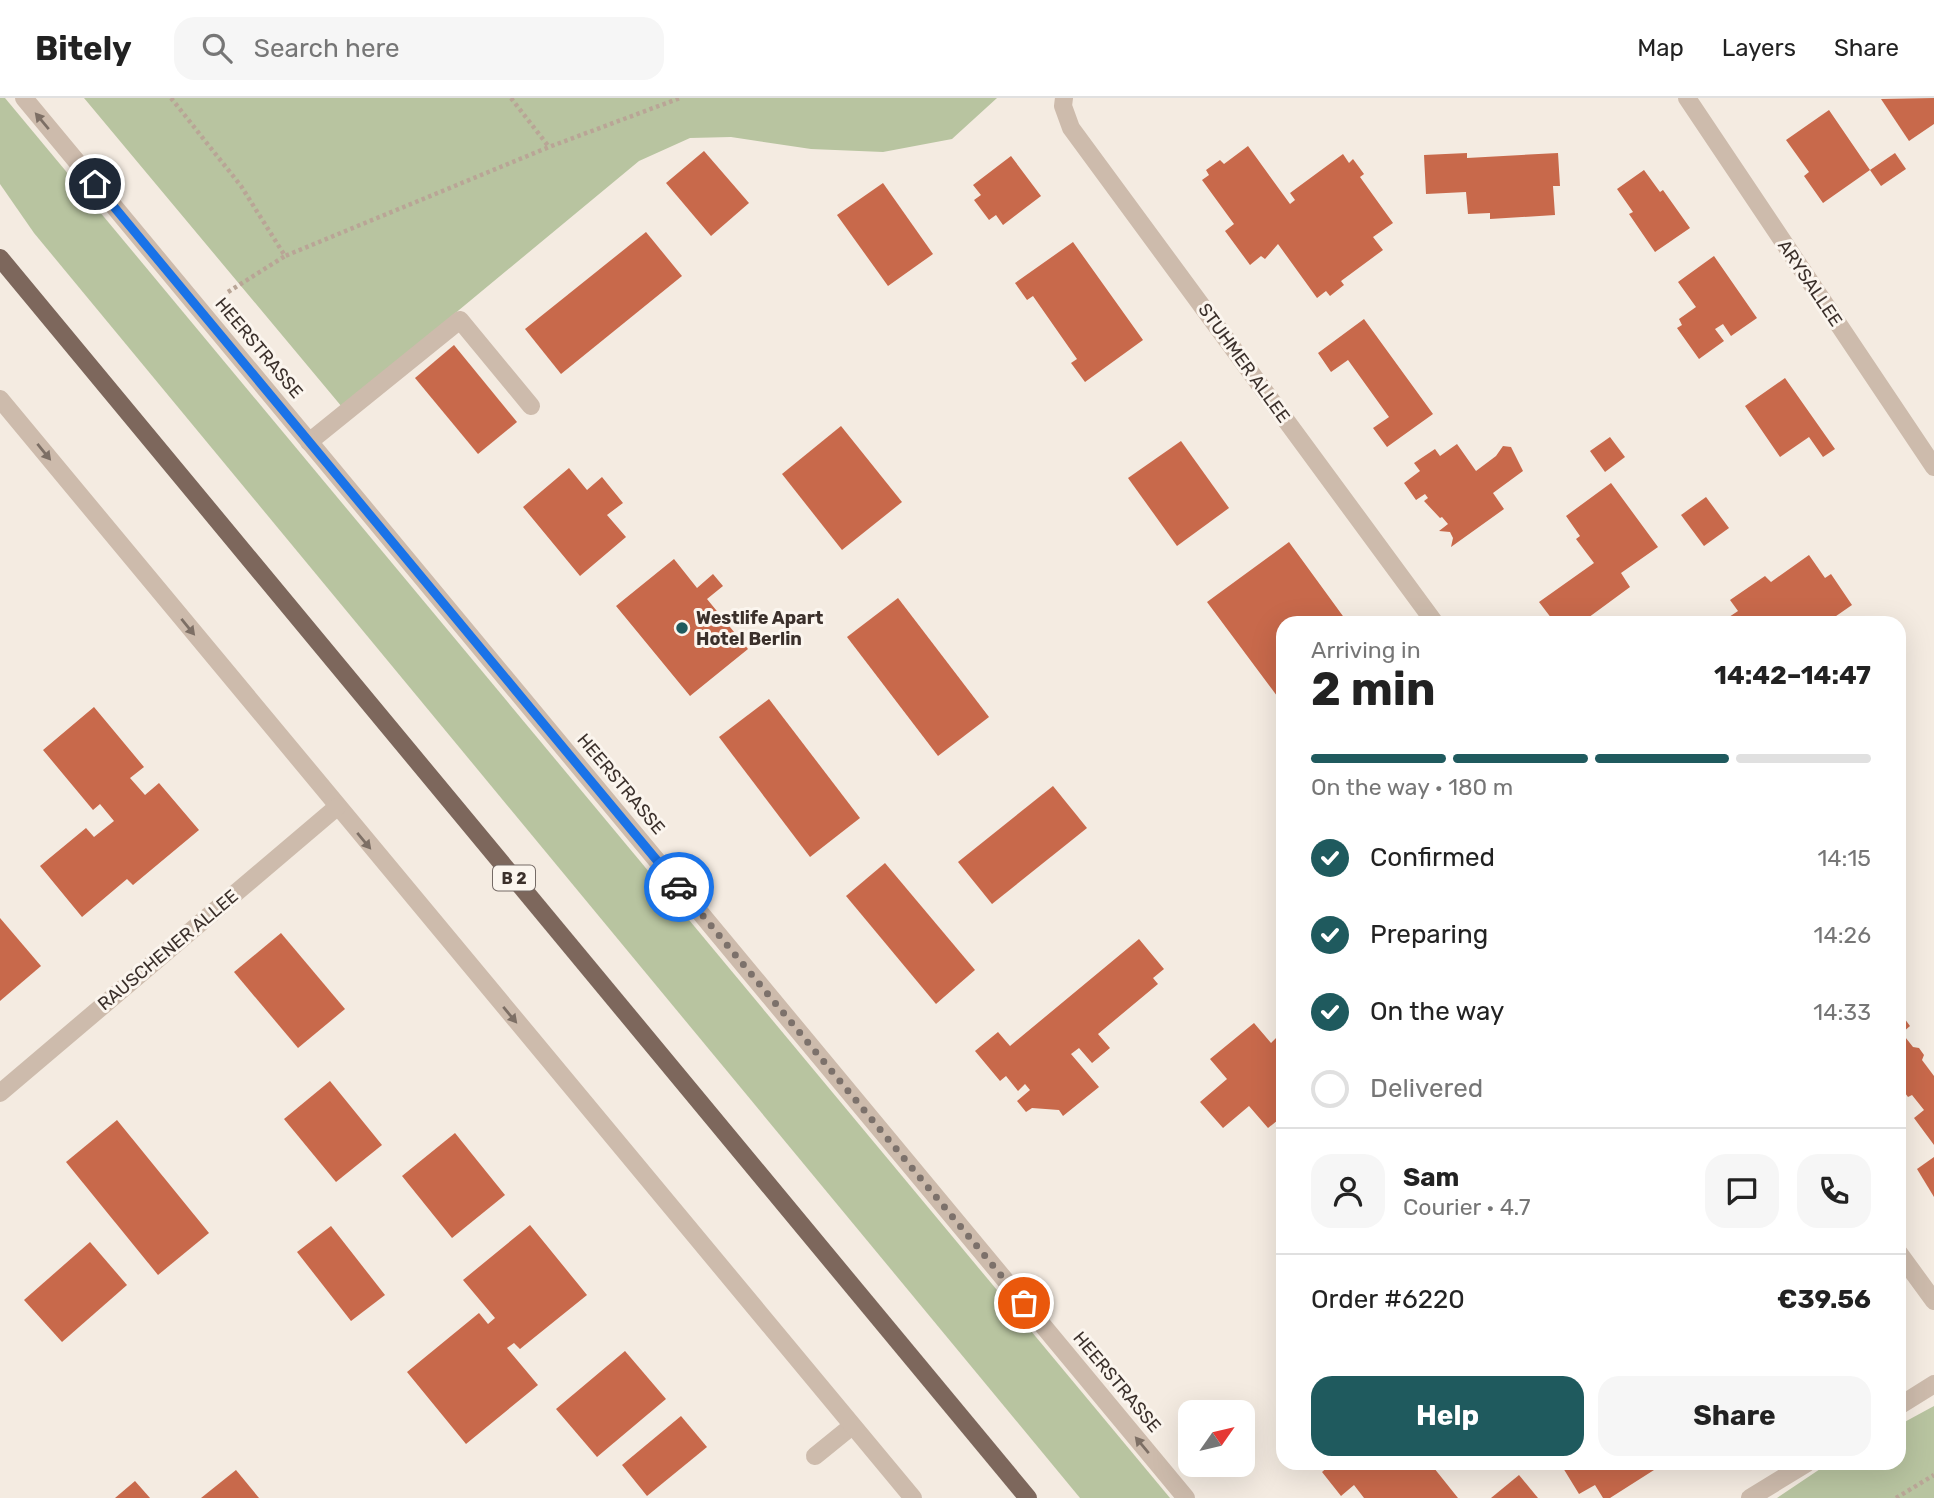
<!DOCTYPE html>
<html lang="en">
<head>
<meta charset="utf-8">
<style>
  :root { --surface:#fff; --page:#f6f6f6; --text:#222; --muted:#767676; --line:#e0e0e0; --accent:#1f5a5e }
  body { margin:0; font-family:Rubik,sans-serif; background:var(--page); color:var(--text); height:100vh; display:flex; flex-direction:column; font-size:26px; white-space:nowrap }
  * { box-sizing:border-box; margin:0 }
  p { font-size:23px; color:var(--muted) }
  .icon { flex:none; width:38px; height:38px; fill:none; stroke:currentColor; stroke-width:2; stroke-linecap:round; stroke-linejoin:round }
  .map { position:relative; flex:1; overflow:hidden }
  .side { position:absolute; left:1276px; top:518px; width:630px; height:854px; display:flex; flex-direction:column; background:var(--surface); border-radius:21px; box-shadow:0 7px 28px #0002 }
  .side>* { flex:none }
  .needle { width:46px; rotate:56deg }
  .fabs { position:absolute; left:1178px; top:1302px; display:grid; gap:14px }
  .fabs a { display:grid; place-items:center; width:77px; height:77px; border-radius:14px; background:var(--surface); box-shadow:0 7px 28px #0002; font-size:35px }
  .pin { position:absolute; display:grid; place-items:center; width:60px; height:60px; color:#fff; margin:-30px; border:4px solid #fff; border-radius:50%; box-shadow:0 2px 7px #0007 }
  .courier { position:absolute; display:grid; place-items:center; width:70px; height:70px; margin:-35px; border:5px solid #1a73e8; border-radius:50%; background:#fff; color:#222; box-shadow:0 2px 9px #0007 }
  .headline em { font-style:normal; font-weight:700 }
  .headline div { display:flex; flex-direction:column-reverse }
  .headline { display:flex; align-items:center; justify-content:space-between; height:119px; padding:0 35px }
  h1 { font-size:46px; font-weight:700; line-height:52px }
  .bar { display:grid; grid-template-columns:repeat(4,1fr); gap:10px 7px; align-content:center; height:84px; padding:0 35px }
  .bar i { height:9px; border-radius:5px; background:var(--line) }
  .bar .on { background:var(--accent) }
  .bar p { grid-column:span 4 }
  .line { display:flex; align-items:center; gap:18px; padding:0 35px; border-top:2px solid var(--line) }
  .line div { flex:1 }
  .round { display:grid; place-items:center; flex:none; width:74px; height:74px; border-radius:21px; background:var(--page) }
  ol { padding:0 35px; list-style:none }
  li { display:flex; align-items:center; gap:21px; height:77px }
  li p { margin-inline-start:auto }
  li .icon { padding:7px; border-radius:50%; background:var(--accent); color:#fff; stroke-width:4 }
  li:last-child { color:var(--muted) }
  li i { width:38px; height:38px; border:4px solid var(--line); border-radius:50% }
  .action { display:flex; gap:14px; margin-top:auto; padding:14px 35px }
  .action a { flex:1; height:80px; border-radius:21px; background:var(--accent); color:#fff; font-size:28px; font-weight:700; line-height:80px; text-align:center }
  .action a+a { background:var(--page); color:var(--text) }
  header { display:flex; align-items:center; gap:42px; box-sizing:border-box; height:98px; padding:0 35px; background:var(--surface); border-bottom:2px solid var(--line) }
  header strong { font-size:33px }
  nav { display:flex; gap:38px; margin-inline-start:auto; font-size:24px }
  .search { width:490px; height:63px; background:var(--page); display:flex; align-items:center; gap:18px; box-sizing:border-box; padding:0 24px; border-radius:21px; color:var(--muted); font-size:26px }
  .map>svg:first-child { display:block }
</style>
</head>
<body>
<header>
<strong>Bitely</strong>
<div class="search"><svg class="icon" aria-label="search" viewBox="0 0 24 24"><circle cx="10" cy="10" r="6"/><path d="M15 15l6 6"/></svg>Search here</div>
<nav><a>Map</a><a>Layers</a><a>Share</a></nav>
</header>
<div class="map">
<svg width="1934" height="1400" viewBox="0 0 1934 1400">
  <rect width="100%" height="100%" fill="#f4ebe1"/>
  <!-- green -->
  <g fill="#b8c4a0">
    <polygon points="0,0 5,0 1170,1400 1080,1400 34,135 0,86"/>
    <polygon points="84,0 997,0 952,41 883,54 811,51 731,39 690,40 639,63 342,309"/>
    <polygon points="1934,1308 1934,1400 1777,1400 1829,1365 1899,1365 1899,1327"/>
  </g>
  <!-- building -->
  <g fill="#c8694b">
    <polygon points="1934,0 1934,26 1909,43 1881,1"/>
    <polygon points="1829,12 1870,72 1823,105 1804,78 1809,74 1786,42"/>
    <polygon points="1248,48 1290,106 1295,102 1290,95 1343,56 1349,65 1353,61 1364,76 1360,79 1393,125 1373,139 1383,152 1341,183 1344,187 1330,198 1326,193 1317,200 1278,146 1265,161 1261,158 1250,167 1225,133 1234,126 1202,82 1209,77 1206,72 1220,62 1224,66"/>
    <polygon points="704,53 749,105 711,138 666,85"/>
    <polygon points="1467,55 1467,60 1558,55 1560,88 1553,88 1555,117 1490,121 1490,115 1468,116 1466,94 1426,96 1424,57"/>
    <polygon points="1895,55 1906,71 1881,88 1870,72"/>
    <polygon points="1011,58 1041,98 1003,127 996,117 989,122 974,102 981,97 973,87"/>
    <polygon points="1644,72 1660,94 1663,92 1690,130 1655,154 1629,116 1633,114 1617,91"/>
    <polygon points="883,85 933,156 888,188 837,117"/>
    <polygon points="646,134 682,178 561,276 525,231"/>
    <polygon points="1073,144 1143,242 1085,284 1071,265 1077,261 1033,198 1027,202 1015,185"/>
    <polygon points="1714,158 1757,220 1731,238 1723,226 1715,231 1724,243 1699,261 1677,230 1682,227 1679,221 1696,209 1678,184"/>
    <polygon points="1364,221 1433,316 1387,349 1373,330 1389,319 1348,262 1331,274 1318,255"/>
    <polygon points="454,247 517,324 478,356 415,280"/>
    <polygon points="1785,280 1835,351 1823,359 1809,339 1780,359 1745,308"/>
    <polygon points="841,328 902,404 842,452 782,376"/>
    <polygon points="1610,339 1625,359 1605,374 1590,353"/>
    <polygon points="1181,343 1229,410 1177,448 1128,380"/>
    <polygon points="1457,346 1476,373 1496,358 1503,348 1511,349 1523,373 1493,395 1504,411 1451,449 1453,440 1450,434 1439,433 1448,426 1442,419 1440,420 1424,403 1428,400 1425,396 1416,402 1404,385 1420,373 1414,365 1435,351 1440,358"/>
    <polygon points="569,370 587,392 602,379 623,405 607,417 626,439 580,478 523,409"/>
    <polygon points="1611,385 1658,449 1621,475 1630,489 1581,525 1555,525 1539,504 1594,465 1576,441 1580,438 1566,418"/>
    <polygon points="1706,399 1729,430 1704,448 1681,417"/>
    <polygon points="1289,444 1348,525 1283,525 1283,606 1207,504"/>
    <polygon points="1809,457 1825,480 1831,476 1852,507 1826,525 1720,525 1738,513 1730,502 1765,478 1771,484"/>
    <polygon points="674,461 697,490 713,476 723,488 707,501 748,551 690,598 616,508"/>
    <polygon points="898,500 989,619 938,658 847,539"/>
    <polygon points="769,601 860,720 810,759 719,639"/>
    <polygon points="94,609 144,669 130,680 145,697 159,685 199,732 133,787 127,781 82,819 40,768 86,730 94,739 114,723 100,706 93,712 43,652"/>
    <polygon points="1053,688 1087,730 992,806 958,764"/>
    <polygon points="885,765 975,872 936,906 846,798"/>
    <polygon points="0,820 41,868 0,903"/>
    <polygon points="281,835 345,911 298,950 234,874"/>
    <polygon points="1139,841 1164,871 1153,880 1158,886 1098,936 1110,950 1092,965 1079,950 1071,956 1099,989 1063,1018 1059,1012 1032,1010 1026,1014 1017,1003 1030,992 1025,986 1018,993 1006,978 1000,983 975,953 998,934 1010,948"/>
    <polygon points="1899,913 1910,928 1902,935 1913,949 1919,950 1924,957 1922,962 1934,978 1934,1047 1914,1020 1924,1012 1912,997 1908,999 1899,987"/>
    <polygon points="1254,925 1271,945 1277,939 1283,946 1283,1018 1268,1030 1249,1008 1223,1030 1200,1004 1227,981 1210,961"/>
    <polygon points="330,983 382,1047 336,1084 284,1021"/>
    <polygon points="117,1022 209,1135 158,1177 66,1064"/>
    <polygon points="455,1035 505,1097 452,1140 402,1078"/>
    <polygon points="1934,1059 1934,1099 1917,1071"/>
    <polygon points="530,1127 587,1197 520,1251 514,1245 507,1250 538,1287 466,1346 407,1274 479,1215 488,1226 495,1220 463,1182"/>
    <polygon points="331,1128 385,1197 351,1223 297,1154"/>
    <polygon points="90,1144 127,1187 62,1244 24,1202"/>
    <polygon points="625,1253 666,1301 597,1359 556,1311"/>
    <polygon points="681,1318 707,1349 647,1398 622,1367"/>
    <polygon points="1332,1365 1430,1365 1458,1400 1364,1400 1354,1387 1341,1398 1322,1374"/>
    <polygon points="1560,1365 1665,1365 1610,1400 1603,1400 1595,1387 1579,1396"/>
    <polygon points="236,1372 259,1400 201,1400"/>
    <polygon points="1519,1377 1538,1400 1491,1400"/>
    <polygon points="135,1383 150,1400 115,1400"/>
  </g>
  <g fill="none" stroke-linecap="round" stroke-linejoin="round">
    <!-- path -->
    <g stroke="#b9a596" stroke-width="4.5" stroke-dasharray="3.5 3.5" stroke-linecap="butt">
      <polyline points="171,0 241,88 285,158 549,49 680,0"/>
      <polyline points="511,0 549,49"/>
      <polyline points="228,194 285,158"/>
      <polyline points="1896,1400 1934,1377"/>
    </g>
    <!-- lane -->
    <g stroke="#cdbbac" stroke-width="18">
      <polyline points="309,344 460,222 531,308"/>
      <polyline points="815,1358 852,1328"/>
    </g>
    <!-- street -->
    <g stroke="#cdbbac" stroke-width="18">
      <polyline points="24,0 1186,1400"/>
      <polyline points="1064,0 1063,8 1071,30 1435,525"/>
      <polyline points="1687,0 1934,369"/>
      <polyline points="0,301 913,1400"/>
      <polyline points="0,995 337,709"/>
      <polyline points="1899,1155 1934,1203"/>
      <polyline points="1899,1308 1934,1286"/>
      <polyline points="1750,1400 1807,1365"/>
    </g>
    <!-- primary -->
    <polyline stroke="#7d675c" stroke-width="18" points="0,160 1028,1400"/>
  </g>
  <!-- one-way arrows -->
  <defs><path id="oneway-solid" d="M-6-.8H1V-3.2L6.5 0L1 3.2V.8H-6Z" transform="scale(1.75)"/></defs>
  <g fill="#7d6f65">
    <use href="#oneway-solid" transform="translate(42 23) rotate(-130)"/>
    <use href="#oneway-solid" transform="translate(44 354) rotate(51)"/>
    <use href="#oneway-solid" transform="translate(188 529) rotate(51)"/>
    <use href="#oneway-solid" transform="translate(364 743) rotate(50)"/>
    <use href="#oneway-solid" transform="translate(510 917) rotate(50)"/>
    <use href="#oneway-solid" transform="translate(1142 1347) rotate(-130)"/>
  </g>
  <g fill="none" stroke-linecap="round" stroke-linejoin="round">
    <!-- done -->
    <polyline stroke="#7c716b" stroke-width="7" stroke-dasharray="0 12.6" points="679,789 1024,1205"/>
    <!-- route -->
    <polyline stroke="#1a73e8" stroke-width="9" points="95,86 679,789"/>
  </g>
  <!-- markers -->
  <circle fill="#1f5a5e" stroke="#fbf5ee" stroke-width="2.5" cx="682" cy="530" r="7"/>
  <g text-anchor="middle" stroke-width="6" stroke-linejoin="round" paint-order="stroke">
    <!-- shield labels -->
    <rect fill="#fbf5ee" stroke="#756b66" stroke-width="2" x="493" y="767.5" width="42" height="25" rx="5"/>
    <g font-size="16" font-weight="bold" fill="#3b302b">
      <text x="514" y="786">B 2</text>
    </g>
    <!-- street labels -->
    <g font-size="18" fill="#3b302b" stroke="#fbf5ee">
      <text transform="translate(1810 185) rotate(56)" y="6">ARYSALLEE</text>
      <text transform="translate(259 250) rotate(50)" y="6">HEERSTRASSE</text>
      <text transform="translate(1244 265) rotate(54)" y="6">STUHMER ALLEE</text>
      <text transform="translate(621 686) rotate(50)" y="6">HEERSTRASSE</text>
      <text transform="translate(168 852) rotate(-40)" y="6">RAUSCHENER ALLEE</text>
      <text transform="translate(1117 1284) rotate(50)" y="6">HEERSTRASSE</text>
    </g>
    <!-- poi labels -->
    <g font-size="18" font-weight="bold" fill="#3b302b" stroke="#fbf5ee" text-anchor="start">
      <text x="696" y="526">Westlife Apart<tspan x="696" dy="21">Hotel Berlin</tspan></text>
    </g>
  </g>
</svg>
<div class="fabs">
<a><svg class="needle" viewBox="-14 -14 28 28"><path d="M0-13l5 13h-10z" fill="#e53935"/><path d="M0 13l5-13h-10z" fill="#767676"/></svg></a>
</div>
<div class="pin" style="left:1024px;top:1205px;background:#ea580c"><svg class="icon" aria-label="bag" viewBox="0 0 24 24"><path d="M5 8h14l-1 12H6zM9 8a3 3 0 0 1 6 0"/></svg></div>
<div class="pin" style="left:95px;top:86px;background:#1f2937"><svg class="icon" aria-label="home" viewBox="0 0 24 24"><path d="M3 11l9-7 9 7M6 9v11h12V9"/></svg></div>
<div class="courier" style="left:679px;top:789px"><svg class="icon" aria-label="car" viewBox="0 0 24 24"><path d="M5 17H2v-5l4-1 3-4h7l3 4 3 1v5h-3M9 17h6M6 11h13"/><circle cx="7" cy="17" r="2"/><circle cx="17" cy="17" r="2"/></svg></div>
<section class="side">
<div class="headline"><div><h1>2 min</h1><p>Arriving in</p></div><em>14:42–14:47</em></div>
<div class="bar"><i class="on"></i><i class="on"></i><i class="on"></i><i></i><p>On the way · 180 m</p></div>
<ol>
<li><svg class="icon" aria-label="check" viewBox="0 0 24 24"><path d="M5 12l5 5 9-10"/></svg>Confirmed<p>14:15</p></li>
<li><svg class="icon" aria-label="check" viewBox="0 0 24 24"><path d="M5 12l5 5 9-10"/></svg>Preparing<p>14:26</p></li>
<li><svg class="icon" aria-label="check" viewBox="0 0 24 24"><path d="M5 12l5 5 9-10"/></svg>On the way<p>14:33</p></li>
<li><i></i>Delivered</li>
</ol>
<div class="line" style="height:126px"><a class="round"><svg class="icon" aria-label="person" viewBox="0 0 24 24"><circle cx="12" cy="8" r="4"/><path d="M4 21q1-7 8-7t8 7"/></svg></a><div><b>Sam</b><p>Courier · 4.7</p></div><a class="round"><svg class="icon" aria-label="chat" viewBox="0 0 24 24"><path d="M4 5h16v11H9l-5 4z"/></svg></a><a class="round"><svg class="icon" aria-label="phone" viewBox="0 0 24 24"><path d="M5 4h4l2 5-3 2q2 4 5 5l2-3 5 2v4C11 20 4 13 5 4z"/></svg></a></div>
<div class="line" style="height:91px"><div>Order #6220</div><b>€39.56</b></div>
<div class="action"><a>Help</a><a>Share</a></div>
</section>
</div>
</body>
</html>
